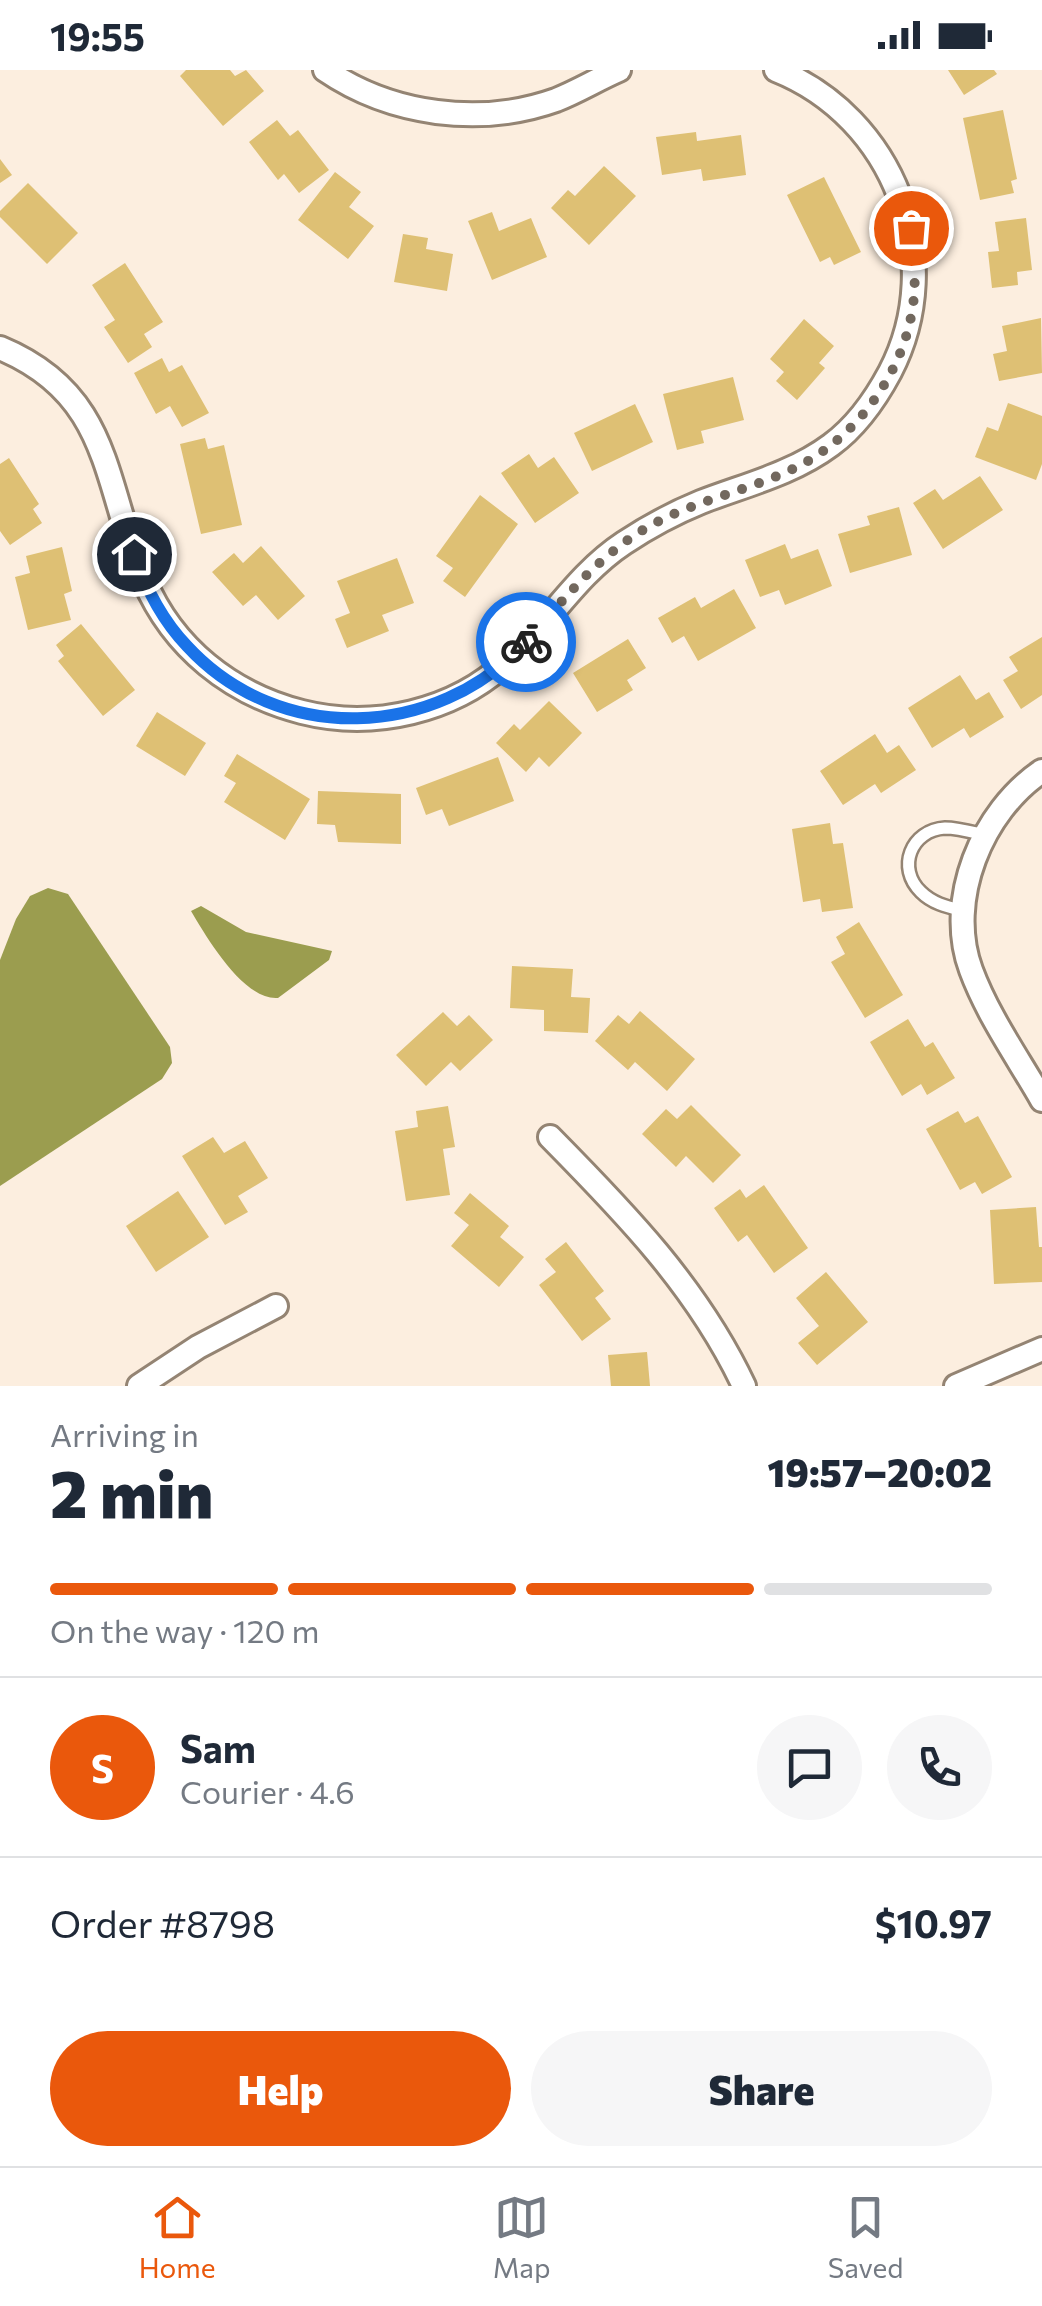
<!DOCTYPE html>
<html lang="en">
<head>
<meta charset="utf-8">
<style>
  :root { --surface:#fff; --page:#f6f6f7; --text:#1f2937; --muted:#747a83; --line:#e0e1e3; --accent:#ea580c }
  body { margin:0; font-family:Commissioner,sans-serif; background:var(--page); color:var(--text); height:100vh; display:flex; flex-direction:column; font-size:38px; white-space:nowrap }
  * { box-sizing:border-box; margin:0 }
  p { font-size:32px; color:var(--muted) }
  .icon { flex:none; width:55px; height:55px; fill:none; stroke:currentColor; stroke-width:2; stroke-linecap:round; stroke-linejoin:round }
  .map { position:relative; height:1316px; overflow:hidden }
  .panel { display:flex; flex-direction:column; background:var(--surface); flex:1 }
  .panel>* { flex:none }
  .pin { position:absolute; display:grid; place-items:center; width:85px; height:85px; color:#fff; margin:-42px; border:5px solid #fff; border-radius:50%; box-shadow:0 2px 10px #0007 }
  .courier { position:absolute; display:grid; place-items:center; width:100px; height:100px; margin:-50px; border:8px solid #1a73e8; border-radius:50%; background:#fff; color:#222; box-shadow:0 2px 12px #0007 }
  .head em { font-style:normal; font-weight:800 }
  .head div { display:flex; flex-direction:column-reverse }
  .head { display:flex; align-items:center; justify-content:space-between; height:170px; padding:0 50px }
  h1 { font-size:65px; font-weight:800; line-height:75px }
  .bar { display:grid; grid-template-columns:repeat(4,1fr); gap:15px 10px; align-content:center; height:120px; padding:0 50px }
  .bar i { height:12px; border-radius:8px; background:var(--line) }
  .bar .active { background:var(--accent) }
  .bar p { grid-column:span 4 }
  .line { display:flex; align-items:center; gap:25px; padding:0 50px; border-top:2px solid var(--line) }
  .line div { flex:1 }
  .round { display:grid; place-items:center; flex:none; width:105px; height:105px; border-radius:52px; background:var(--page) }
  .primary-button { display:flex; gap:20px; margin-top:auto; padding:20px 50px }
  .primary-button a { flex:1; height:115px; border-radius:60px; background:var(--accent); color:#fff; font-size:40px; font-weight:800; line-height:115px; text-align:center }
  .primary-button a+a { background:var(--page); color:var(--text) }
  .status { display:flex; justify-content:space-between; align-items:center; height:70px; padding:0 50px; background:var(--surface); direction:ltr }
  .status svg { height:28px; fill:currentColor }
  .tabs { display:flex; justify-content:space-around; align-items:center; height:140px; border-top:2px solid var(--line); background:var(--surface); font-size:28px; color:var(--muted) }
  .tabs a { display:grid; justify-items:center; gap:5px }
  .tabs .active { color:var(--accent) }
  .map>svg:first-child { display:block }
</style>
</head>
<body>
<div class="status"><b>19:55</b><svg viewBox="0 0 49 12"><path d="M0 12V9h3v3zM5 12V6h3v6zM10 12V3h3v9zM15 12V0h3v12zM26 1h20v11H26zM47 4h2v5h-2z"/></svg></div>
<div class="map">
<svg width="1042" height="1316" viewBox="0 0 1042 1316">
  <rect width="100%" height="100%" fill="#fceedf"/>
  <!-- water -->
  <g fill="#9b9d4f">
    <polygon points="48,818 68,824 170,977 172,993 162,1009 0,1116 0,890 16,849 30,826"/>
    <path d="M201,836L246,862L332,881L329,890L278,928C244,931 207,868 191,841Z"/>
  </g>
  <!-- building -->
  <g fill="#dec074">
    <polygon points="186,0 230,0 235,6 246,0 264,21 223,56 180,6"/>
    <polygon points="948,0 994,0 997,4 964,25"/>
    <polygon points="1003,40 1017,109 1011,111 1014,123 980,130 963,48"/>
    <polygon points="277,50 290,66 298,60 329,100 299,123 284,104 278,110 249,72"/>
    <polygon points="696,62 697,71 741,65 746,105 703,111 701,99 662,105 656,67"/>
    <polygon points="0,89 12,105 0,113"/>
    <polygon points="604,96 636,126 589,175 551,138 568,120 575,126"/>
    <polygon points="335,102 361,122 349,137 374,156 348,189 298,150"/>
    <polygon points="824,107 861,182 834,195 830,187 820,192 787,125"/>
    <polygon points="28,113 78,163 47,194 0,147 0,141"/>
    <polygon points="492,142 499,161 531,148 547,187 492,210 468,151"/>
    <polygon points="1026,148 1032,200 1017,202 1018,215 992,218 988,182 999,181 995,152"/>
    <polygon points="403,164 428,168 426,179 453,184 447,221 394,212"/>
    <polygon points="125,193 163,252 144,264 152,277 128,293 104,257 115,250 92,215"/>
    <polygon points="1041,248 1042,303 999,311 993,284 1007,281 1002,256"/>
    <polygon points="804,249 834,276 819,293 825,298 797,330 776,311 784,302 770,289"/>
    <polygon points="162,288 169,302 182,295 209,343 182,357 170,336 156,344 134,303"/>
    <polygon points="733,307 744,350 701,361 704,373 677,380 663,324"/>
    <polygon points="1008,333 1042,346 1042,394 1036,410 975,387 987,357 998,361"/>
    <polygon points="635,334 653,372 592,401 574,363"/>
    <polygon points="205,368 208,379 224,375 242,455 201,464 180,374"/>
    <polygon points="529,384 538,398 554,387 579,423 535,453 501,403"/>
    <polygon points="9,388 39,434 33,439 42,453 10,475 0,461 0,394"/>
    <polygon points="980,406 1003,440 943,479 913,433 935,419 943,430"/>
    <polygon points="480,425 518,454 465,527 443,511 453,498 436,486"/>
    <polygon points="899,437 912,485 850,503 838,464 870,455 867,446"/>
    <polygon points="785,474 791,489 818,479 832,516 785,535 779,520 760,527 745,490"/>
    <polygon points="261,476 305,526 278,550 256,525 243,536 212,502 234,483 243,493"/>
    <polygon points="62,477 72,521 64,524 71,550 28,560 15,507 30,503 26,486"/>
    <polygon points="397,488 414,533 382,545 389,561 347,578 335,549 350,543 337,511"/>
    <polygon points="734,519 756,558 698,591 684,566 672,573 658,548 695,527 701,538"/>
    <polygon points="81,554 135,620 103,646 58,591 64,586 56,575"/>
    <polygon points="1042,567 1042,625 1021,639 1003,610 1018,601 1009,587"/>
    <polygon points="628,569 646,598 627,610 633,620 597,642 573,603"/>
    <polygon points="960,605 976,630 989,622 1004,647 970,668 964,658 932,678 908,638"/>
    <polygon points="549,631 582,663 549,697 539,687 526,702 496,673 514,654 520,660"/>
    <polygon points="157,642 206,673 185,706 136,676"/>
    <polygon points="875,664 887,683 899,675 916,700 881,723 875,714 843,735 820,701"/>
    <polygon points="237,684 310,729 285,770 224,732 236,713 224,706"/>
    <polygon points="498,687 514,731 449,756 442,739 426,745 416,718"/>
    <polygon points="318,721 401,724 401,774 338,772 335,755 317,754"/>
    <polygon points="830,753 833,774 843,773 853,838 822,842 820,829 803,832 792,759"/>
    <polygon points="859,852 903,925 865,948 831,892 845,884 836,867"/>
    <polygon points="512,896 573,899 571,927 590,928 588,963 544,961 544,940 510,938"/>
    <polygon points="640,941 695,989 667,1021 635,992 628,1000 595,971 618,945 629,954"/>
    <polygon points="443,942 457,956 469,945 493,970 460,1001 451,992 426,1016 396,985"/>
    <polygon points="908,949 925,977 933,972 955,1008 927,1025 921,1014 902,1026 870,972"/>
    <polygon points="691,1035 741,1085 713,1113 686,1086 676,1097 642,1064 666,1039 677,1049"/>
    <polygon points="448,1036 455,1077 443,1079 450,1125 406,1131 395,1061 418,1057 416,1041"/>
    <polygon points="958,1041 965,1053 978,1046 1012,1107 982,1124 975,1112 960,1120 926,1059"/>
    <polygon points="213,1067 224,1083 245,1071 268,1108 238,1126 248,1142 225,1155 182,1086"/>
    <polygon points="764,1115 808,1178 774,1203 747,1165 738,1172 714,1138 740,1119 746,1128"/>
    <polygon points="178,1121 209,1167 156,1202 126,1156"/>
    <polygon points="470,1123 509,1156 500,1167 524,1187 499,1217 451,1176 469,1155 454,1143"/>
    <polygon points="1036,1137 1039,1177 1042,1177 1042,1212 994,1214 990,1140"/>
    <polygon points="566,1172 604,1221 595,1228 611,1249 582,1271 539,1215 556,1202 545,1189"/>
    <polygon points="826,1202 868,1252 817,1295 798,1273 819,1256 796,1228"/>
    <polygon points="647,1282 650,1316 611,1316 608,1285"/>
  </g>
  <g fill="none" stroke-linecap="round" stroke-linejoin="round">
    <defs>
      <path id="lane" d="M964,841C948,837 933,834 921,822C896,798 911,760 945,758C958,758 972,762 985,765"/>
      <g id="street">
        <path d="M325,0C391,45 480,57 556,30C577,22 598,9 619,0"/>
        <path d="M0,278C113,325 103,415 144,510C173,578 231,624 302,642C373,660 454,642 508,591C549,553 577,504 624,473C648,457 674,443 701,432C745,415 792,404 831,375C857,356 875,330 890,302C949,189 894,47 776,0"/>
        <path d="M1042,701C982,741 945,830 971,900C988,946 1018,988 1042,1030"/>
        <path d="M550,1067C625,1143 698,1218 744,1316"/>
        <polyline points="139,1316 198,1277 276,1236"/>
        <polyline points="956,1316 1042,1279"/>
      </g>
    </defs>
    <!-- lane casing -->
    <use href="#lane" stroke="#948473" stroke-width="16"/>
    <!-- street casing -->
    <use href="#street" stroke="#948473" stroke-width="28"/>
    <!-- lane -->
    <use href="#lane" stroke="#fff" stroke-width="11"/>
    <!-- street -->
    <use href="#street" stroke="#fff" stroke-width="22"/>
  </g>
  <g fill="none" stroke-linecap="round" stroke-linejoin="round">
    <!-- done -->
    <path stroke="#72685e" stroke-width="10" stroke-dasharray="0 18" d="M526,572C564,529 598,486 648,457C695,430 749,421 797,397C860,365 908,297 914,226C916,203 913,180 911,158"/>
    <!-- route -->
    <path stroke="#1a73e8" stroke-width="12" d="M134,484C146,519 162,550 187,576C279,676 436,670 526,572"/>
  </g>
</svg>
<div class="pin" style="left:911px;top:158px;background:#ea580c"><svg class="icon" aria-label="bag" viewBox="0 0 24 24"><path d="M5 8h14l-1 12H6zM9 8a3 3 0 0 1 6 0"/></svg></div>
<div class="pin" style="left:134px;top:484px;background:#1f2937"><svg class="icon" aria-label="home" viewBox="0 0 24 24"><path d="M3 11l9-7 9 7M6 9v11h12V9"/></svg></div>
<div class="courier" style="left:526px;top:572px"><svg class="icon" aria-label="bike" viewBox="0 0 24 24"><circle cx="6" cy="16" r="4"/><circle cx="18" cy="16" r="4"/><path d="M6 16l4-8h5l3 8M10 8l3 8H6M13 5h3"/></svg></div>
</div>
<section class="panel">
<div class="head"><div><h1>2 min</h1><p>Arriving in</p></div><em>19:57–20:02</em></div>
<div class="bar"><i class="active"></i><i class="active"></i><i class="active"></i><i></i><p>On the way · 120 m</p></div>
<div class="line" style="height:180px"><b class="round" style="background:var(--accent);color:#fff">S</b><div><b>Sam</b><p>Courier · 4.6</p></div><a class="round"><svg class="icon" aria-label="chat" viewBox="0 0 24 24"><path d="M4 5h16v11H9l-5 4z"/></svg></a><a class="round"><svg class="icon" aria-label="phone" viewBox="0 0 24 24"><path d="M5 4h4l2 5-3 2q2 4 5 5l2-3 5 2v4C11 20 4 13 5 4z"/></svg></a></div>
<div class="line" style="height:130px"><div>Order #8798</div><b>$10.97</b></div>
<div class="primary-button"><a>Help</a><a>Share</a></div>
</section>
<nav class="tabs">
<a class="active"><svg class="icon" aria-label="home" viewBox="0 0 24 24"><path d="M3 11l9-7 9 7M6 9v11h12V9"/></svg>Home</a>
<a><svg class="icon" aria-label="map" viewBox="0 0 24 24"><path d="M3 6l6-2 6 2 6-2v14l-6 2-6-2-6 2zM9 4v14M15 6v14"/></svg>Map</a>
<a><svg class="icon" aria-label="saved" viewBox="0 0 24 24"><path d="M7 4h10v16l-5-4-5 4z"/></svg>Saved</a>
</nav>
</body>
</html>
